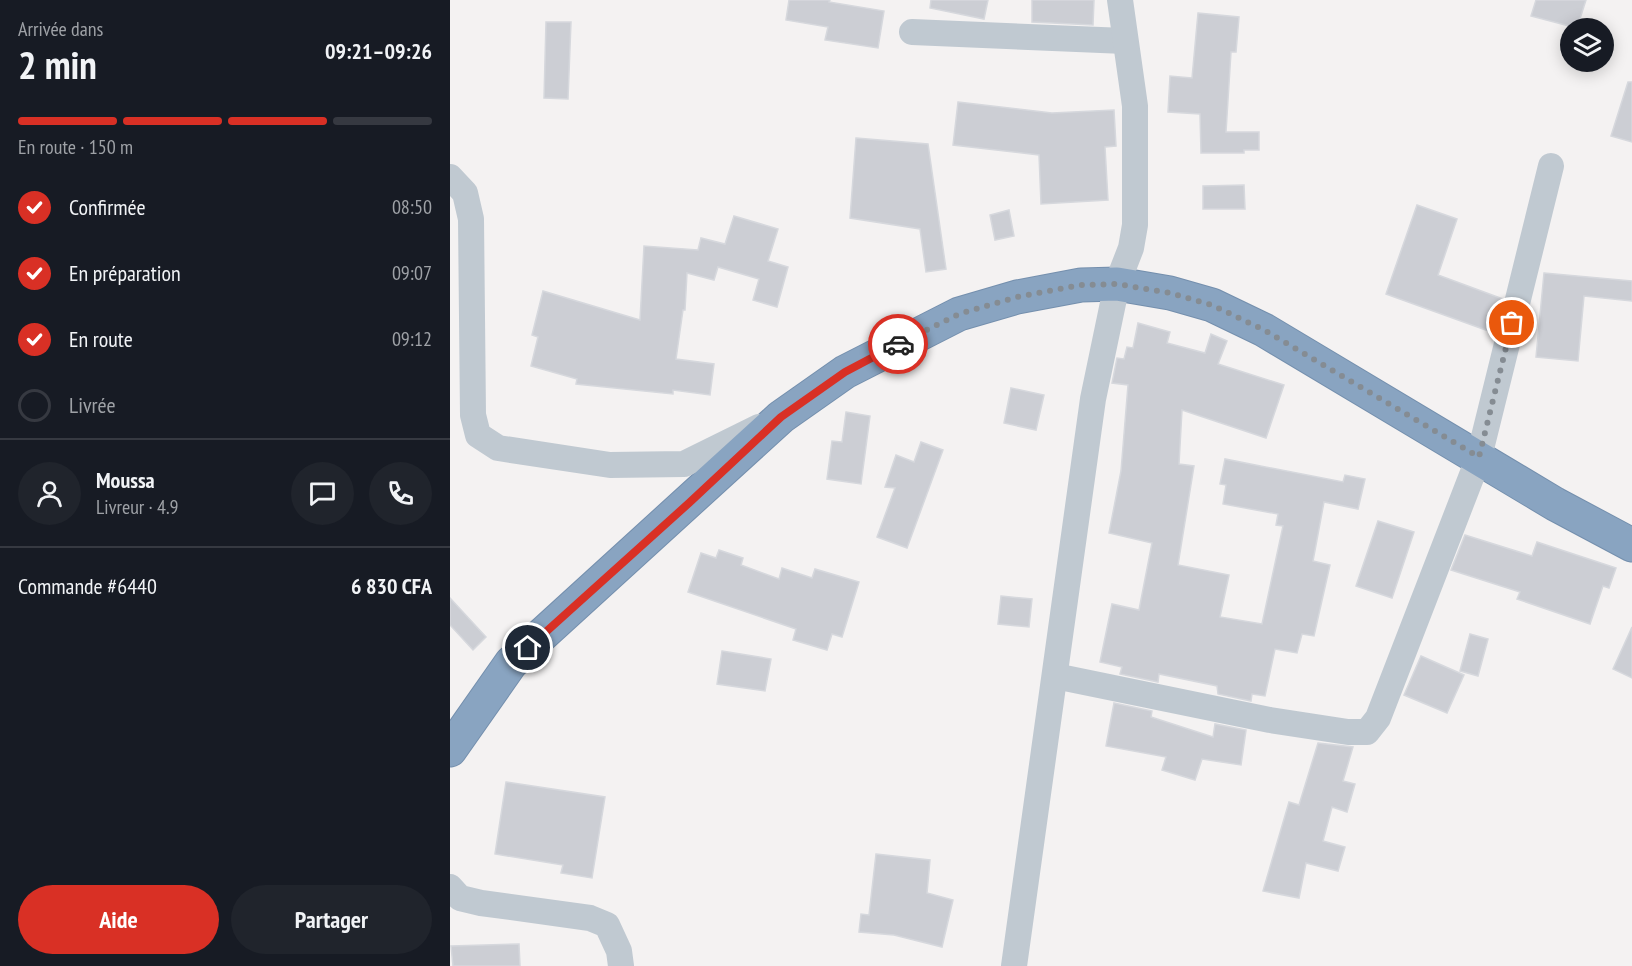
<!DOCTYPE html>
<html lang="fr">
<head>
<meta charset="utf-8">
<style>
  :root { --surface:#171b24; --page:#20242c; --text:#f1f3f6; --muted:#9ea1a6; --line:#363941; --accent:#d93025 }
  body { margin:0; font-family:"PT Sans Narrow",sans-serif; background:var(--page); color:var(--text); height:100vh; display:flex; flex-direction:column; font-size:22px; white-space:nowrap }
  * { box-sizing:border-box; margin:0 }
  p { font-size:20px; color:var(--muted) }
  .icon { flex:none; width:33px; height:33px; fill:none; stroke:currentColor; stroke-width:2; stroke-linecap:round; stroke-linejoin:round }
  .map { position:relative; flex:1; overflow:hidden }
  .side { display:flex; flex-direction:column; background:var(--surface); width:450px }
  .side>* { flex:none }
  .controls { position:absolute; left:1110px; top:18px; display:grid; gap:12px }
  .controls a { display:grid; place-items:center; width:54px; height:54px; border-radius:50%; background:var(--surface); box-shadow:0 3px 15px #0003; font-size:30px }
  .pin { position:absolute; display:grid; place-items:center; width:51px; height:51px; color:#fff; margin:-26px; border:3px solid #fff; border-radius:50%; box-shadow:0 2px 6px #0007 }
  .courier { position:absolute; display:grid; place-items:center; width:60px; height:60px; margin:-30px; border:4px solid #d93025; border-radius:50%; background:#fff; color:#222; box-shadow:0 2px 8px #0007 }
  .head em { font-style:normal; font-weight:700 }
  .head div { display:flex; flex-direction:column-reverse }
  .head { display:flex; align-items:center; justify-content:space-between; height:102px; padding:0 18px }
  h1 { font-size:39px; font-weight:700; line-height:45px }
  .bar { display:grid; grid-template-columns:repeat(4,1fr); gap:9px 6px; align-content:center; height:72px; padding:0 18px }
  .bar i { height:8px; border-radius:4px; background:var(--line) }
  .bar .current { background:var(--accent) }
  .bar p { grid-column:span 4 }
  .line { display:flex; align-items:center; gap:15px; padding:0 18px; border-top:2px solid var(--line) }
  .line div { flex:1 }
  .round { display:grid; place-items:center; flex:none; width:63px; height:63px; border-radius:32px; background:var(--page) }
  ol { padding:0 18px; list-style:none }
  li { display:flex; align-items:center; gap:18px; height:66px }
  li p { margin-inline-start:auto }
  li .icon { padding:6px; border-radius:50%; background:var(--accent); color:#fff; stroke-width:4 }
  li:last-child { color:var(--muted) }
  li i { width:33px; height:33px; border:3px solid var(--line); border-radius:50% }
  .cta { display:flex; gap:12px; margin-top:auto; padding:12px 18px }
  .cta a { flex:1; height:69px; border-radius:36px; background:var(--accent); color:#fff; font-size:24px; font-weight:700; line-height:69px; text-align:center }
  .cta a+a { background:var(--page); color:var(--text) }
  main { display:flex; flex:1; min-height:0 }
  .map>svg:first-child { display:block }
</style>
</head>
<body>
<main>
<section class="side">
<div class="head"><div><h1>2 min</h1><p>Arrivée dans</p></div><em>09:21–09:26</em></div>
<div class="bar"><i class="current"></i><i class="current"></i><i class="current"></i><i></i><p>En route · 150 m</p></div>
<ol>
<li><svg class="icon" aria-label="check" viewBox="0 0 24 24"><path d="M5 12l5 5 9-10"/></svg>Confirmée<p>08:50</p></li>
<li><svg class="icon" aria-label="check" viewBox="0 0 24 24"><path d="M5 12l5 5 9-10"/></svg>En préparation<p>09:07</p></li>
<li><svg class="icon" aria-label="check" viewBox="0 0 24 24"><path d="M5 12l5 5 9-10"/></svg>En route<p>09:12</p></li>
<li><i></i>Livrée</li>
</ol>
<div class="line" style="height:108px"><a class="round"><svg class="icon" aria-label="person" viewBox="0 0 24 24"><circle cx="12" cy="8" r="4"/><path d="M4 21q1-7 8-7t8 7"/></svg></a><div><b>Moussa</b><p>Livreur · 4.9</p></div><a class="round"><svg class="icon" aria-label="chat" viewBox="0 0 24 24"><path d="M4 5h16v11H9l-5 4z"/></svg></a><a class="round"><svg class="icon" aria-label="phone" viewBox="0 0 24 24"><path d="M5 4h4l2 5-3 2q2 4 5 5l2-3 5 2v4C11 20 4 13 5 4z"/></svg></a></div>
<div class="line" style="height:78px"><div>Commande #6440</div><b>6 830 CFA</b></div>
<div class="cta"><a>Aide</a><a>Partager</a></div>
</section>
<div class="map">
<svg width="1182" height="966" viewBox="0 0 1182 966">
  <rect width="100%" height="100%" fill="#f4f2f2"/>
  <!-- building -->
  <g fill="#ccced4" stroke="#d6d8dd" stroke-width="1.5">
    <polygon points="339,0 380,0 379,2 434,11 428,48 375,40 378,27 336,20"/>
    <polygon points="481,0 538,0 534,19 480,8"/>
    <polygon points="582,0 644,0 643,25 582,22"/>
    <polygon points="1086,0 1136,0 1127,28 1081,16"/>
    <polygon points="748,13 789,17 786,52 781,52 776,132 809,132 809,150 794,150 794,153 751,153 750,114 718,112 720,76 742,78"/>
    <polygon points="96,22 121,22 118,99 94,98"/>
    <polygon points="1178,82 1182,82 1182,142 1161,136"/>
    <polygon points="508,102 602,113 664,110 666,146 655,147 658,200 591,204 589,155 503,145"/>
    <polygon points="406,138 478,144 496,269 476,272 470,229 400,218"/>
    <polygon points="794,185 795,209 753,209 753,186"/>
    <polygon points="967,205 1007,219 988,275 1053,299 1044,333 936,294"/>
    <polygon points="559,210 564,236 545,240 540,215"/>
    <polygon points="284,216 328,229 318,261 338,267 327,307 303,300 309,279 268,267 264,280 237,273 235,310 233,310 226,359 264,364 260,395 223,390 223,394 126,384 127,379 81,366 88,337 82,335 93,291 190,320 194,246 248,250 251,238 275,244"/>
    <polygon points="1094,273 1182,281 1182,301 1134,296 1128,361 1086,357"/>
    <polygon points="688,323 720,332 717,343 755,353 761,334 777,341 768,364 834,385 816,438 732,410 729,464 744,466 728,565 779,575 770,617 812,624 833,526 826,525 828,514 773,504 776,485 770,484 775,459 893,482 895,475 915,479 908,509 874,502 863,561 880,565 864,636 852,634 847,653 825,649 815,696 802,694 801,701 768,694 767,686 709,674 708,682 670,674 672,667 650,662 662,604 689,610 702,543 659,533 671,471 678,385 662,383 667,358 674,359 677,347 683,348"/>
    <polygon points="561,388 594,395 586,430 554,423"/>
    <polygon points="396,412 420,416 411,484 377,479 382,441 392,442"/>
    <polygon points="471,442 493,450 457,548 427,537 445,488 435,487 446,455 464,462"/>
    <polygon points="928,521 964,532 942,598 906,586"/>
    <polygon points="1015,535 1082,556 1087,542 1166,568 1159,588 1153,586 1140,624 1067,599 1070,592 1001,570"/>
    <polygon points="269,550 293,558 291,565 329,579 332,568 362,578 365,569 409,582 392,637 382,634 377,650 343,640 346,629 238,592 251,553 266,558"/>
    <polygon points="551,596 582,599 579,627 548,624"/>
    <polygon points="0,598 36,637 23,650 0,625"/>
    <polygon points="1182,627 1182,678 1163,669"/>
    <polygon points="1020,634 1038,639 1028,676 1010,671"/>
    <polygon points="272,651 321,659 315,691 267,684"/>
    <polygon points="971,656 1014,675 997,713 954,695"/>
    <polygon points="664,703 702,711 701,717 763,737 765,724 796,730 791,765 752,759 745,780 712,770 716,757 656,746"/>
    <polygon points="868,743 903,747 893,781 905,784 897,812 882,807 873,841 895,847 888,871 856,863 849,898 813,891 839,802 849,805"/>
    <polygon points="56,782 155,797 142,878 111,873 113,865 45,854"/>
    <polygon points="426,854 480,860 477,893 503,900 492,947 444,935 409,932 411,914 419,915"/>
    <polygon points="69,944 70,966 3,966 1,946"/>
  </g>
  <g fill="none" stroke-linecap="round" stroke-linejoin="round">
    <defs>
      <polyline id="highway" points="0,750 61,663 331,417 395,372 509,314 567,297 631,285 667,284 720,293 762,305 814,330 1105,504 1182,545"/>
    </defs>
    <!-- highway casing -->
    <use href="#highway" stroke="#748fad" stroke-width="35"/>
    <!-- minor -->
    <g stroke="#c0c9d1" stroke-width="26">
      <polyline points="462,32 675,41"/>
      <polyline points="0,177 15,193 21,219 23,415 28,435 48,448 160,465 234,464 309,427"/>
      <polyline points="605,676 820,720 898,732 917,732 928,718 1029,457 1101,166"/>
      <polyline points="0,887 10,898 31,903 140,918 157,925 169,951 171,966"/>
      <polyline points="564,966 643,399 667,284 681,248 685,225 685,106 670,0"/>
    </g>
    <!-- highway -->
    <use href="#highway" stroke="#89a4c1" stroke-width="33"/>
  </g>
  <g fill="none" stroke-linecap="round" stroke-linejoin="round">
    <!-- done -->
    <polyline stroke="#858c93" stroke-width="6" stroke-dasharray="0 10.8" points="448,344 509,314 567,297 631,285 667,284 720,293 762,305 814,330 1029,457 1062,323"/>
    <!-- route -->
    <polyline stroke="#d93025" stroke-width="8" points="78,648 239,503 331,417 395,372 448,344"/>
  </g>
</svg>
<div class="controls">
<a><svg class="icon" aria-label="layers" viewBox="0 0 24 24"><path d="M12 4l9 5-9 5-9-5zM3 14l9 5 9-5"/></svg></a>
</div>
<div class="pin" style="left:1062px;top:323px;background:#ea580c"><svg class="icon" aria-label="bag" viewBox="0 0 24 24"><path d="M5 8h14l-1 12H6zM9 8a3 3 0 0 1 6 0"/></svg></div>
<div class="pin" style="left:78px;top:648px;background:#1f2937"><svg class="icon" aria-label="home" viewBox="0 0 24 24"><path d="M3 11l9-7 9 7M6 9v11h12V9"/></svg></div>
<div class="courier" style="left:448px;top:344px"><svg class="icon" aria-label="car" viewBox="0 0 24 24"><path d="M5 17H2v-5l4-1 3-4h7l3 4 3 1v5h-3M9 17h6M6 11h13"/><circle cx="7" cy="17" r="2"/><circle cx="17" cy="17" r="2"/></svg></div>
</div>
</main>
</body>
</html>
